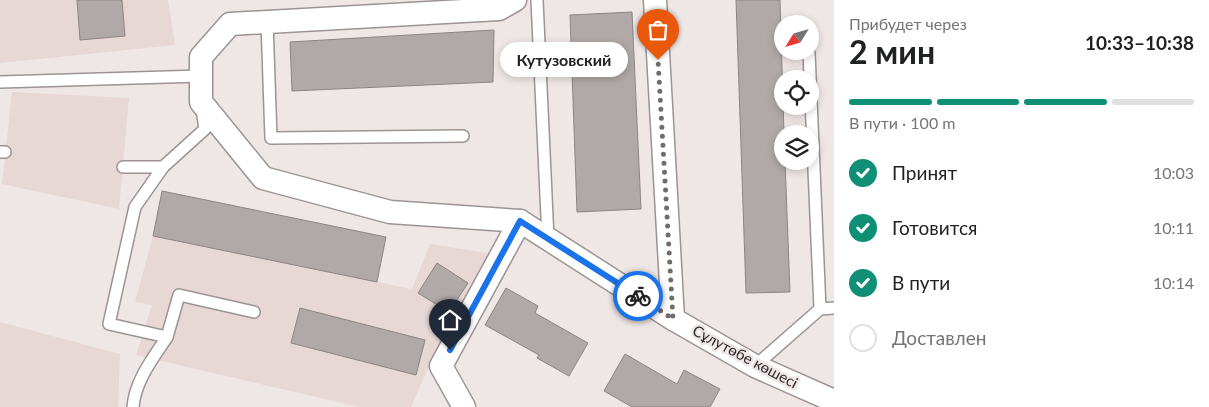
<!DOCTYPE html>
<html lang="ru">
<head>
<meta charset="utf-8">
<style>
  :root { --surface:#fff; --page:#f6f6f6; --text:#202124; --muted:#757577; --line:#e0e0e0; --accent:#0e8f76 }
  body { margin:0; font-family:Lato,sans-serif; background:var(--page); color:var(--text); height:100vh; display:flex; flex-direction:column; font-size:19px; white-space:nowrap }
  * { box-sizing:border-box; margin:0 }
  p { font-size:16px; color:var(--muted) }
  .icon { flex:none; width:28px; height:28px; fill:none; stroke:currentColor; stroke-width:2; stroke-linecap:round; stroke-linejoin:round }
  .map { position:relative; flex:1; overflow:hidden }
  .panel { display:flex; flex-direction:column; background:var(--surface); width:375px }
  .panel>* { flex:none }
  .needle { width:32px; rotate:233deg }
  .fabs { position:absolute; left:774px; top:15px; display:grid; gap:10px }
  .fabs a { display:grid; place-items:center; width:45px; height:45px; border-radius:50%; background:var(--surface); box-shadow:0 2px 8px #0003; font-size:25px }
  .pin { position:absolute; display:grid; place-items:center; width:42px; height:42px; color:#fff; margin:-51px -21px; border-radius:50% 50% 50% 0; rotate:-45deg; box-shadow:0 0 5px #0007 }
  .pin .icon { rotate:45deg }
  .courier { position:absolute; display:grid; place-items:center; width:50px; height:50px; margin:-25px; border:4px solid #1a73e8; border-radius:50%; background:#fff; color:#222; box-shadow:0 1px 6px #0007 }
  .bubble { position:absolute; height:35px; border-radius:18px; background:var(--surface); box-shadow:0 2px 8px #0003; font-size:16px; font-weight:700; line-height:35px; text-align:center }
  .headline em { font-style:normal; font-weight:700 }
  .headline div { display:flex; flex-direction:column-reverse }
  .headline { display:flex; align-items:center; justify-content:space-between; height:85px; padding:0 15px }
  h1 { font-size:32px; font-weight:700; line-height:38px }
  .bar { display:grid; grid-template-columns:repeat(4,1fr); gap:8px 5px; align-content:center; height:60px; padding:0 15px }
  .bar i { height:6px; border-radius:4px; background:var(--line) }
  .bar .active { background:var(--accent) }
  .bar p { grid-column:span 4 }
  ol { padding:0 15px; list-style:none }
  li { display:flex; align-items:center; gap:15px; height:55px }
  li p { margin-inline-start:auto }
  li .icon { padding:5px; border-radius:50%; background:var(--accent); color:#fff; stroke-width:4 }
  li:last-child { color:var(--muted) }
  li i { width:28px; height:28px; border:2px solid var(--line); border-radius:50% }
  main { display:flex; flex:1; min-height:0 }
  .map>svg:first-child { display:block }
</style>
</head>
<body>
<main>
<div class="map">
<svg width="834" height="407" viewBox="0 0 834 407">
  <rect width="100%" height="100%" fill="#efe7e6"/>
  <!-- built -->
  <g fill="#e7d7d5">
    <polygon points="0,0 168,0 175,45 0,63"/>
    <polygon points="12,92 129,98 119,209 2,184"/>
    <polygon points="162,191 386,237 377,282 412,289 430,244 492,254 433,357 411,407 359,407 136,355 152,305 135,302 153,236"/>
    <polygon points="0,322 120,354 118,407 0,407"/>
  </g>
  <!-- building -->
  <g fill="#b0a9a8" stroke="#8c8584">
    <polygon points="77,0 122,0 125,36 80,40"/>
    <polygon points="736,0 780,0 784,134 782,161 785,161 790,292 746,293"/>
    <polygon points="632,12 641,209 577,212 570,15"/>
    <polygon points="494,30 493,82 292,91 290,42"/>
    <polygon points="162,191 386,237 377,282 153,236"/>
    <polygon points="437,263 468,283 449,312 418,293"/>
    <polygon points="506,288 538,306 535,313 588,343 569,376 537,358 539,355 485,325"/>
    <polygon points="300,308 425,340 416,375 291,343"/>
    <polygon points="625,354 677,384 684,370 720,389 710,407 632,407 604,391"/>
  </g>
  <g fill="none" stroke-linecap="round" stroke-linejoin="round">
    <defs>
      <g id="service">
        <polyline points="537,0 548,239"/>
        <polyline points="267,22 271,138 463,136"/>
        <polyline points="809,53 820,309"/>
        <polyline points="0,82 201,76"/>
        <polyline points="202,109 205,129 163,167 135,207 109,324 167,337 179,295 254,312"/>
        <polyline points="0,152 5,152"/>
        <polyline points="123,167 163,167"/>
        <polyline points="755,366 820,309 834,308"/>
        <path d="M133,407C135,381 153,358 167,337"/>
      </g>
      <g id="minor">
        <polyline points="515,0 499,9 230,24 201,57 201,102 263,178 390,212 520,221 673,319"/>
        <polyline points="655,0 673,319 755,366 834,401"/>
        <polyline points="464,407 441,366 520,221"/>
      </g>
    </defs>
    <!-- service casing -->
    <use href="#service" stroke="#9c9494" stroke-width="14"/>
    <!-- minor casing -->
    <use href="#minor" stroke="#9c9494" stroke-width="25"/>
    <!-- service -->
    <use href="#service" stroke="#fff" stroke-width="11"/>
    <!-- minor -->
    <use href="#minor" stroke="#fff" stroke-width="22"/>
  </g>
  <g fill="none" stroke-linecap="round" stroke-linejoin="round">
    <!-- done -->
    <polyline stroke="#706c6b" stroke-width="5" stroke-dasharray="0 9" points="638,296 673,319 658,60"/>
    <!-- route -->
    <polyline stroke="#1a73e8" stroke-width="6" points="450,350 520,221 638,296"/>
  </g>
  <g text-anchor="middle" stroke-width="5" stroke-linejoin="round" paint-order="stroke">
    <!-- street labels -->
    <g font-size="15" fill="#2c2929" stroke="#efe7e6">
      <text transform="translate(745 357) rotate(28)" y="5">Сұлутөбе көшесі</text>
    </g>
  </g>
</svg>
<div class="fabs">
<a><svg class="needle" viewBox="-14 -14 28 28"><path d="M0-13l5 13h-10z" fill="#e53935"/><path d="M0 13l5-13h-10z" fill="#757577"/></svg></a>
<a><svg class="icon" aria-label="locate" viewBox="0 0 24 24"><circle cx="12" cy="12" r="6"/><path d="M12 2v4M12 18v4M2 12h4M18 12h4"/></svg></a>
<a><svg class="icon" aria-label="layers" viewBox="0 0 24 24"><path d="M12 4l9 5-9 5-9-5zM3 14l9 5 9-5"/></svg></a>
</div>
<div class="pin" style="left:658px;top:60px;background:#ea580c"><svg class="icon" aria-label="bag" viewBox="0 0 24 24"><path d="M5 8h14l-1 12H6zM9 8a3 3 0 0 1 6 0"/></svg></div>
<div class="pin" style="left:450px;top:350px;background:#1f2937"><svg class="icon" aria-label="home" viewBox="0 0 24 24"><path d="M3 11l9-7 9 7M6 9v11h12V9"/></svg></div>
<div class="courier" style="left:638px;top:296px"><svg class="icon" aria-label="bike" viewBox="0 0 24 24"><circle cx="6" cy="16" r="4"/><circle cx="18" cy="16" r="4"/><path d="M6 16l4-8h5l3 8M10 8l3 8H6M13 5h3"/></svg></div>
<div class="bubble" style="left:500px;top:42px;width:128px">Кутузовский</div>
</div>
<section class="panel">
<div class="headline"><div><h1>2 мин</h1><p>Прибудет через</p></div><em>10:33–10:38</em></div>
<div class="bar"><i class="active"></i><i class="active"></i><i class="active"></i><i></i><p>В пути · 100 m</p></div>
<ol>
<li><svg class="icon" aria-label="check" viewBox="0 0 24 24"><path d="M5 12l5 5 9-10"/></svg>Принят<p>10:03</p></li>
<li><svg class="icon" aria-label="check" viewBox="0 0 24 24"><path d="M5 12l5 5 9-10"/></svg>Готовится<p>10:11</p></li>
<li><svg class="icon" aria-label="check" viewBox="0 0 24 24"><path d="M5 12l5 5 9-10"/></svg>В пути<p>10:14</p></li>
<li><i></i>Доставлен</li>
</ol>
</section>
</main>
</body>
</html>
